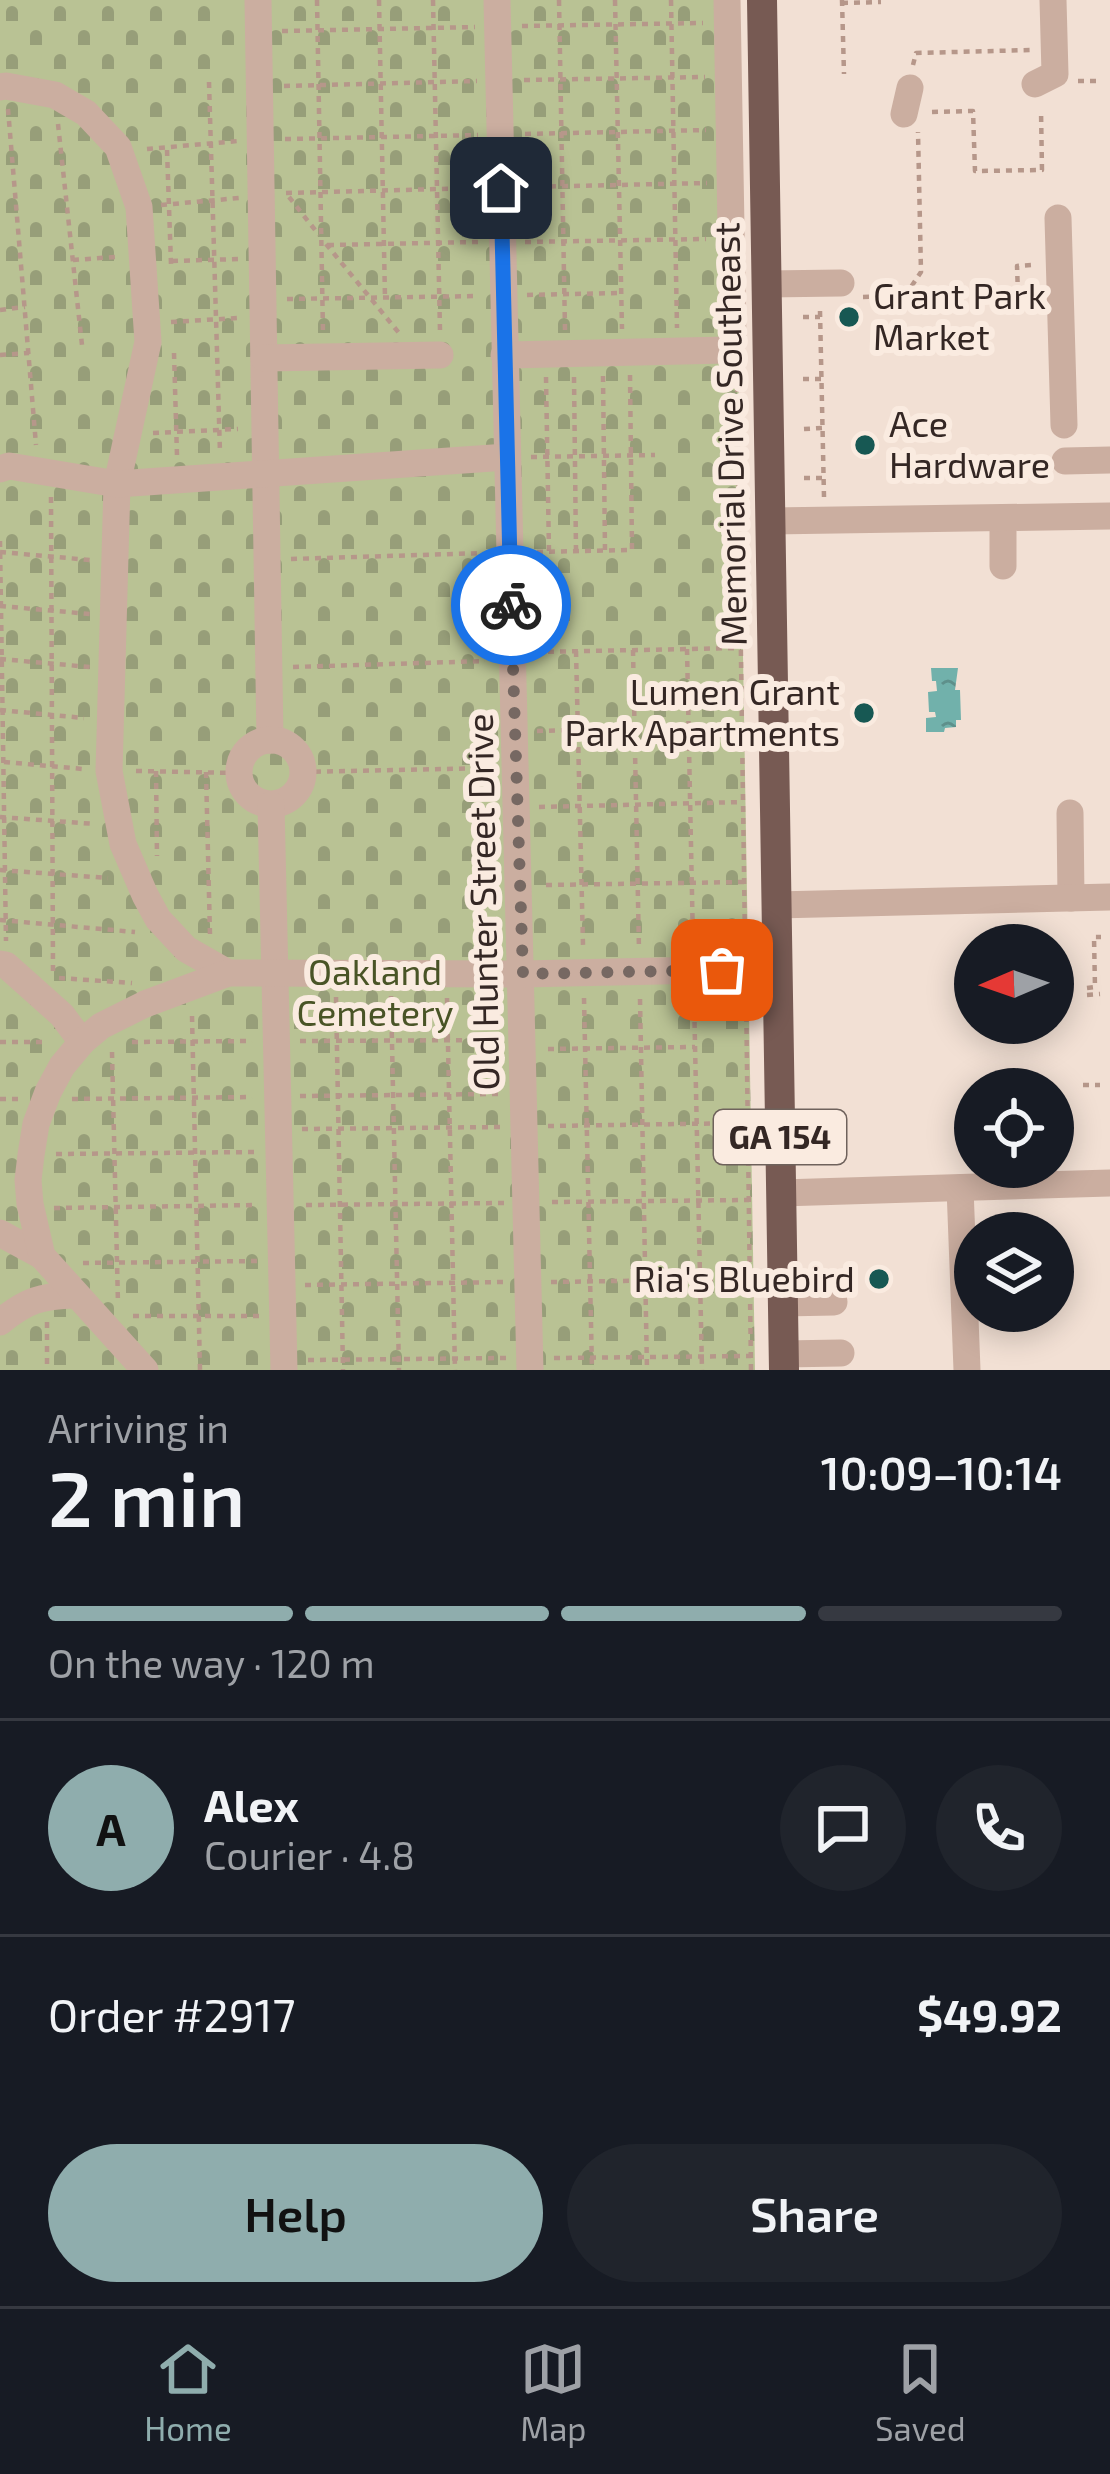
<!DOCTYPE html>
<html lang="en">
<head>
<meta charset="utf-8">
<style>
  :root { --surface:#171b24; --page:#20242c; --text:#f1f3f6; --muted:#9ea1a6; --line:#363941; --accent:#8fadad }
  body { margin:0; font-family:"Exo 2",sans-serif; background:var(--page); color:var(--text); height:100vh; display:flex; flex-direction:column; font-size:45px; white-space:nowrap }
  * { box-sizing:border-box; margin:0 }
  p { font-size:39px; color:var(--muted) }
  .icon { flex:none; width:66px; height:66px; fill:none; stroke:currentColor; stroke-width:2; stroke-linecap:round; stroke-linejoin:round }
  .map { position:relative; height:1370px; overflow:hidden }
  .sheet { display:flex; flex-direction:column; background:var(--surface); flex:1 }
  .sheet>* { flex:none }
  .needle { width:78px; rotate:268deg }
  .buttons { position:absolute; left:954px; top:924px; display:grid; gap:24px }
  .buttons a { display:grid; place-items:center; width:120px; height:120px; border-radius:50%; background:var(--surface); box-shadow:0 6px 30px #0003; font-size:60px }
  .pin { position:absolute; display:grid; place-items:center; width:102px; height:102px; color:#fff; margin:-51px; border-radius:24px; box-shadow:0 6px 18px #0006 }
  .courier { position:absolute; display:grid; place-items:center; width:120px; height:120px; margin:-60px; border:9px solid #1a73e8; border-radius:50%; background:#fff; color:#222; box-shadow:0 3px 15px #0007 }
  .head em { font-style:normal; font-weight:600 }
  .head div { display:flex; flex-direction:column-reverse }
  .head { display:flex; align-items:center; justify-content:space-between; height:204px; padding:0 48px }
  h1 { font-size:78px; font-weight:600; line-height:90px }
  .bar { display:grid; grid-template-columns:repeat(4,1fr); gap:18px 12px; align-content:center; height:144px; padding:0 48px }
  .bar i { height:15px; border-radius:9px; background:var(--line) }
  .bar .on { background:var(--accent) }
  .bar p { grid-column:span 4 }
  .line { display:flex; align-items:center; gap:30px; padding:0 48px; border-top:3px solid var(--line) }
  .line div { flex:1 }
  .round { display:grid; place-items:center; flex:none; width:126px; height:126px; border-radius:63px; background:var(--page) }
  .cta { display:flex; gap:24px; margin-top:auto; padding:24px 48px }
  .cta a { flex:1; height:138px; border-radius:72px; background:var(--accent); color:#111; font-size:48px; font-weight:600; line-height:138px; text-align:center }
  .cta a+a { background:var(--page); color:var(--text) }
  .tabs { display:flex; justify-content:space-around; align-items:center; height:168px; border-top:3px solid var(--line); background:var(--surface); font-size:33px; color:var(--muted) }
  .tabs a { display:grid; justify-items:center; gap:6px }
  .tabs .on { color:var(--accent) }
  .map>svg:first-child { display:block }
</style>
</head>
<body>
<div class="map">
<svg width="1110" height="1370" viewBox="0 0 1110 1370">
  <defs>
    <pattern id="cemetery-stones" width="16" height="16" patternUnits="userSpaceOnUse" patternTransform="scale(3)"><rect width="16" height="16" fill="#b9c294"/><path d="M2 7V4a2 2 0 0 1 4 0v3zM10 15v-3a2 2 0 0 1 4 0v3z" fill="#979e79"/></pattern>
    <pattern id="water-ripples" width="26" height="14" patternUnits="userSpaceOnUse" patternTransform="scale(3)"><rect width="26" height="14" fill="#71b1ab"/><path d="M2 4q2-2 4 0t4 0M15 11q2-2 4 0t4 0" fill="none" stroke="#5e908b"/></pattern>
  </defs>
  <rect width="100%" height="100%" fill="#f2e0d4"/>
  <!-- cemetery -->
  <polygon fill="url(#cemetery-stones)" points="0,0 732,0 755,1370 0,1370"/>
  <!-- water -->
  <polygon fill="url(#water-ripples)" points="931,668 958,668 955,690 960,690 961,720 956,720 956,727 945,728 944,732 926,732 926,718 936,717 935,712 929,712 928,692 937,691 936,681 932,681"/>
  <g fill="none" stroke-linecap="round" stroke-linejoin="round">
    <!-- path -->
    <g stroke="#b6978a" stroke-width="4.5" stroke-dasharray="6 6" stroke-linecap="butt">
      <polyline points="317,0 323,333"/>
      <polyline points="379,0 385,298"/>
      <polyline points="433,0 440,331"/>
      <polyline points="559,0 565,330"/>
      <polyline points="615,0 622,329"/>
      <polyline points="671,0 677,328"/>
      <polyline points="842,0 844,74"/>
      <polyline points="842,3 881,2"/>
      <polyline points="522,26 703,23"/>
      <polyline points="282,31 475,27"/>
      <polyline points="913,65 916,53 1031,50"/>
      <polyline points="524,80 705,77"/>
      <polyline points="1078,81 1101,81"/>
      <polyline points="209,82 220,453"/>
      <polyline points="284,86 477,81"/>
      <polyline points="8,109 36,445"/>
      <polyline points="932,112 973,111 975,171 1042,170 1041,110"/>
      <polyline points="58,124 82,345"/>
      <polyline points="525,134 706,130"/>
      <polyline points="285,139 478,135"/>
      <polyline points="147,149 238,141"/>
      <polyline points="167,150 171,264"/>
      <polyline points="526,187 707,183"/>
      <polyline points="286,193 479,188"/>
      <polyline points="289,197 319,235"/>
      <polyline points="161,205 239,198"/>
      <polyline points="525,242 706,239"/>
      <polyline points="326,244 399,333"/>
      <polyline points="328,245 478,242"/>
      <polyline points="73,260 115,257"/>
      <polyline points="172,261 239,259"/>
      <polyline points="1018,294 1017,266 1032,265"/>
      <polyline points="527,295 621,293"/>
      <polyline points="905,296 921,272 918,132"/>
      <polyline points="863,297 1037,293"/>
      <polyline points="287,299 479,296"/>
      <polyline points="0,310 25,307"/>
      <polyline points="820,311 824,497"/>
      <polyline points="803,317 820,317"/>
      <polyline points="171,322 238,318"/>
      <polyline points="174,353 177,456"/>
      <polyline points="0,355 29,353"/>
      <polyline points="737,374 745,944"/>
      <polyline points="603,376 605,551"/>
      <polyline points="546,377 549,552"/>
      <polyline points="574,377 576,551"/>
      <polyline points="803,379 821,379"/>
      <polyline points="804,429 822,428"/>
      <polyline points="153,433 238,429"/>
      <polyline points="531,457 655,455"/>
      <polyline points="804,478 823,478"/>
      <polyline points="51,497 53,972"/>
      <polyline points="0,541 6,941"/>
      <polyline points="0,552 90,560"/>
      <polyline points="537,552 632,550 630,374"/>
      <polyline points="291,559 483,553"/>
      <polyline points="0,606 90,614"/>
      <polyline points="687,649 693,943"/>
      <polyline points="633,650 639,950"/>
      <polyline points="576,651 583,945"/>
      <polyline points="536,652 741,648"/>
      <polyline points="0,659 90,667"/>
      <polyline points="293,667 485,661"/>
      <polyline points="0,710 84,718"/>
      <polyline points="537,731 742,725"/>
      <polyline points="4,762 83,769"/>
      <polyline points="136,771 238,773"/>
      <polyline points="156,771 157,856"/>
      <polyline points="206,772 210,935"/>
      <polyline points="303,772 489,768"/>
      <polyline points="539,807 743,802"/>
      <polyline points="0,817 95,824"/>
      <polyline points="0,870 108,878"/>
      <polyline points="546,885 744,882"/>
      <polyline points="0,920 135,932"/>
      <polyline points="59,978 132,983"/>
      <polyline points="1087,988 1095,987 1094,937 1101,937"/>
      <polyline points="746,992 751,1370"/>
      <polyline points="1087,995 1100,994"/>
      <polyline points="391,996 399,1370"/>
      <polyline points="336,997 343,1370"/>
      <polyline points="447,998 455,1370"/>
      <polyline points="584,998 592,1370"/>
      <polyline points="694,998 702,1370"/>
      <polyline points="640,999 647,1370"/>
      <polyline points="192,1016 200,1370"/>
      <polyline points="300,1041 498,1040"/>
      <polyline points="0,1042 48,1042"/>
      <polyline points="132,1042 252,1041"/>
      <polyline points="548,1049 695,1047"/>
      <polyline points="112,1052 118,1304"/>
      <polyline points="1083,1085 1100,1085"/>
      <polyline points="300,1096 498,1094"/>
      <polyline points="0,1099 18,1099"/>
      <polyline points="72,1099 252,1097"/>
      <polyline points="548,1126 747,1123"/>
      <polyline points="302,1129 501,1127"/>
      <polyline points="56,1154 255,1152"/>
      <polyline points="552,1202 749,1200"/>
      <polyline points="306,1205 504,1203"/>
      <polyline points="54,1208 258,1205"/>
      <polyline points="83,1263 257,1261"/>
      <polyline points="551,1282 750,1279"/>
      <polyline points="305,1285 504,1282"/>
      <polyline points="133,1316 260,1316"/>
      <polyline points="47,1322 47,1370"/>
      <polyline points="554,1358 751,1356"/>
      <polyline points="308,1360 506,1358"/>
    </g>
    <!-- minor -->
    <g stroke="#cbaea0" stroke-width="27">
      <polyline points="258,0 270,740"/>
      <path d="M497,0C504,457 522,913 530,1370"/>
      <polyline points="1035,84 1055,74 1053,0"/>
      <polyline points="0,87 6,86 55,95 86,113 118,147 139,207 148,342 117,484 109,771 123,844 145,895 158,919 186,949 228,973"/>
      <polyline points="904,114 910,88"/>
      <polyline points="1058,218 1064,425"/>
      <polyline points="767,284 841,283"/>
      <polyline points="504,355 726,350 733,341 727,0"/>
      <polyline points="264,358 440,355"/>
      <polyline points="1065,461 1110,460"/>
      <polyline points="0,469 9,466 117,484 507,457"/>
      <polyline points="1003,518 1003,566"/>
      <polyline points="771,521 1110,516"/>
      <circle cx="271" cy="772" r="32"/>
      <polyline points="271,805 284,1370"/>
      <polyline points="1070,813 1071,898"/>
      <polyline points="776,905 1110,897"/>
      <polyline points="0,964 6,965 62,1015 82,1042"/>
      <polyline points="960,1188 967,1370"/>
      <polyline points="781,1193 1110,1183"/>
      <polyline points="0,1233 42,1256"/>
      <polyline points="783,1303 834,1302"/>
      <path d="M0,1322C27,1300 41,1296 75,1295"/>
      <polyline points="784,1354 841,1353"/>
      <polyline points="145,1370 42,1256 30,1204 28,1180 31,1155 36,1124 48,1092 62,1066 82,1042 101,1026 145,1004 228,973 522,974 753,969"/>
    </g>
    <!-- major -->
    <polyline stroke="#775a53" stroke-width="30" points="762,0 784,1370"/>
  </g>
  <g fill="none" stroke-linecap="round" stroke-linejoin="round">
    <!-- done -->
    <polyline stroke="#766862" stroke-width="12" stroke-dasharray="0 21.6" points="511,605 523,974 722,970"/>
    <!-- route -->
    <polyline stroke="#1a73e8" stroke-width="15" points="501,188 511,605"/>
  </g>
  <!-- markers -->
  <g fill="#175853" stroke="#faebe0" stroke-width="4.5">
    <circle cx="849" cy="317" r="12"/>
    <circle cx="865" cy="445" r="12"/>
    <circle cx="864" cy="713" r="12"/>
    <circle cx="879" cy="1279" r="12"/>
  </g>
  <g text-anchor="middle" stroke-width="12" stroke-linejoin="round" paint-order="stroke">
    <!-- shield labels -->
    <rect fill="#faebe0" stroke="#6f625c" stroke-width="3" x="714" y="1110" width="132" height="54" rx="9"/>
    <g font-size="33" font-weight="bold" fill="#342724">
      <text x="780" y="1149">GA 154</text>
    </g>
    <!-- poi labels -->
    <g font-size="36" fill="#342724" stroke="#faebe0" text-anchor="start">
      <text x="873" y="309">Grant Park<tspan x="873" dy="41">Market</tspan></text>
      <text x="889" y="437">Ace<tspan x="889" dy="41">Hardware</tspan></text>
      <text x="840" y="705" text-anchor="end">Lumen Grant<tspan x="840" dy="41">Park Apartments</tspan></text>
      <text x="855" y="1292" text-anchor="end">Ria's Bluebird</text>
    </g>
    <!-- street labels -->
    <g font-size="36" fill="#342724" stroke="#faebe0">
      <text transform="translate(730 434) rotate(-91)" y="13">Memorial Drive Southeast</text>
      <text transform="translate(483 902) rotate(-91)" y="13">Old Hunter Street Drive</text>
    </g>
    <!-- park labels -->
    <g font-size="36" fill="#495426" stroke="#faebe0">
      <text x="375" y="985">Oakland<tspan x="375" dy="41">Cemetery</tspan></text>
    </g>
  </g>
</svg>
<div class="buttons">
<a><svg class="needle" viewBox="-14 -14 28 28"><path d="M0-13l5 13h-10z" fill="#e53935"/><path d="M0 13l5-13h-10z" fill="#9ea1a6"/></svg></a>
<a><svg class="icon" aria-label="locate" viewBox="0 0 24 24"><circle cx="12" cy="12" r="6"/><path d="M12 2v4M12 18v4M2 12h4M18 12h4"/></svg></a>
<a><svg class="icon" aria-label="layers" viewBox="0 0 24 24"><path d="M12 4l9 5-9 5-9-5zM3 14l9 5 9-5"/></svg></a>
</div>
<div class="pin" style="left:722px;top:970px;background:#ea580c"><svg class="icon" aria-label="bag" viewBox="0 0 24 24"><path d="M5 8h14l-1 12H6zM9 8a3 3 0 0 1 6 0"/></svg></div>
<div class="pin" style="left:501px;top:188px;background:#1f2937"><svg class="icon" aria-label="home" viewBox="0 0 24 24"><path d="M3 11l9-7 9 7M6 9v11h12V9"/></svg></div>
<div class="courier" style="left:511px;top:605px"><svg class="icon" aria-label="bike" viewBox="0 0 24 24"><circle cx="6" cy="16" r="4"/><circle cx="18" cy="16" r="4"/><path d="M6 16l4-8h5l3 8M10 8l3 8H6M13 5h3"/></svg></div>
</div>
<section class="sheet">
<div class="head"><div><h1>2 min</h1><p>Arriving in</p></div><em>10:09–10:14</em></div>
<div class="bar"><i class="on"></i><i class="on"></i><i class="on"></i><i></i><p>On the way · 120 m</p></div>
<div class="line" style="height:216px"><b class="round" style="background:var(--accent);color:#111">A</b><div><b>Alex</b><p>Courier · 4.8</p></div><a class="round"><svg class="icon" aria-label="chat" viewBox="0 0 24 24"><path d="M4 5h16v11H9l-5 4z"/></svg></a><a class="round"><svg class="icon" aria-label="phone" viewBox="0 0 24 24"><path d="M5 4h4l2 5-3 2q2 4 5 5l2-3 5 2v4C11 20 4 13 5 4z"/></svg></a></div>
<div class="line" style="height:156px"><div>Order #2917</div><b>$49.92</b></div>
<div class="cta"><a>Help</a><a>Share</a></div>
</section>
<nav class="tabs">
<a class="on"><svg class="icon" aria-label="home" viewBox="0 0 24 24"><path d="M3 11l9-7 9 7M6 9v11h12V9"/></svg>Home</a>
<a><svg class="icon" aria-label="map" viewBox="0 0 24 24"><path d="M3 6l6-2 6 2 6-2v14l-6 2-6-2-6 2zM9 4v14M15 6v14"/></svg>Map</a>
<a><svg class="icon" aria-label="saved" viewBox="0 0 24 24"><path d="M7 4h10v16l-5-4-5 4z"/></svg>Saved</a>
</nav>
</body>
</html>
